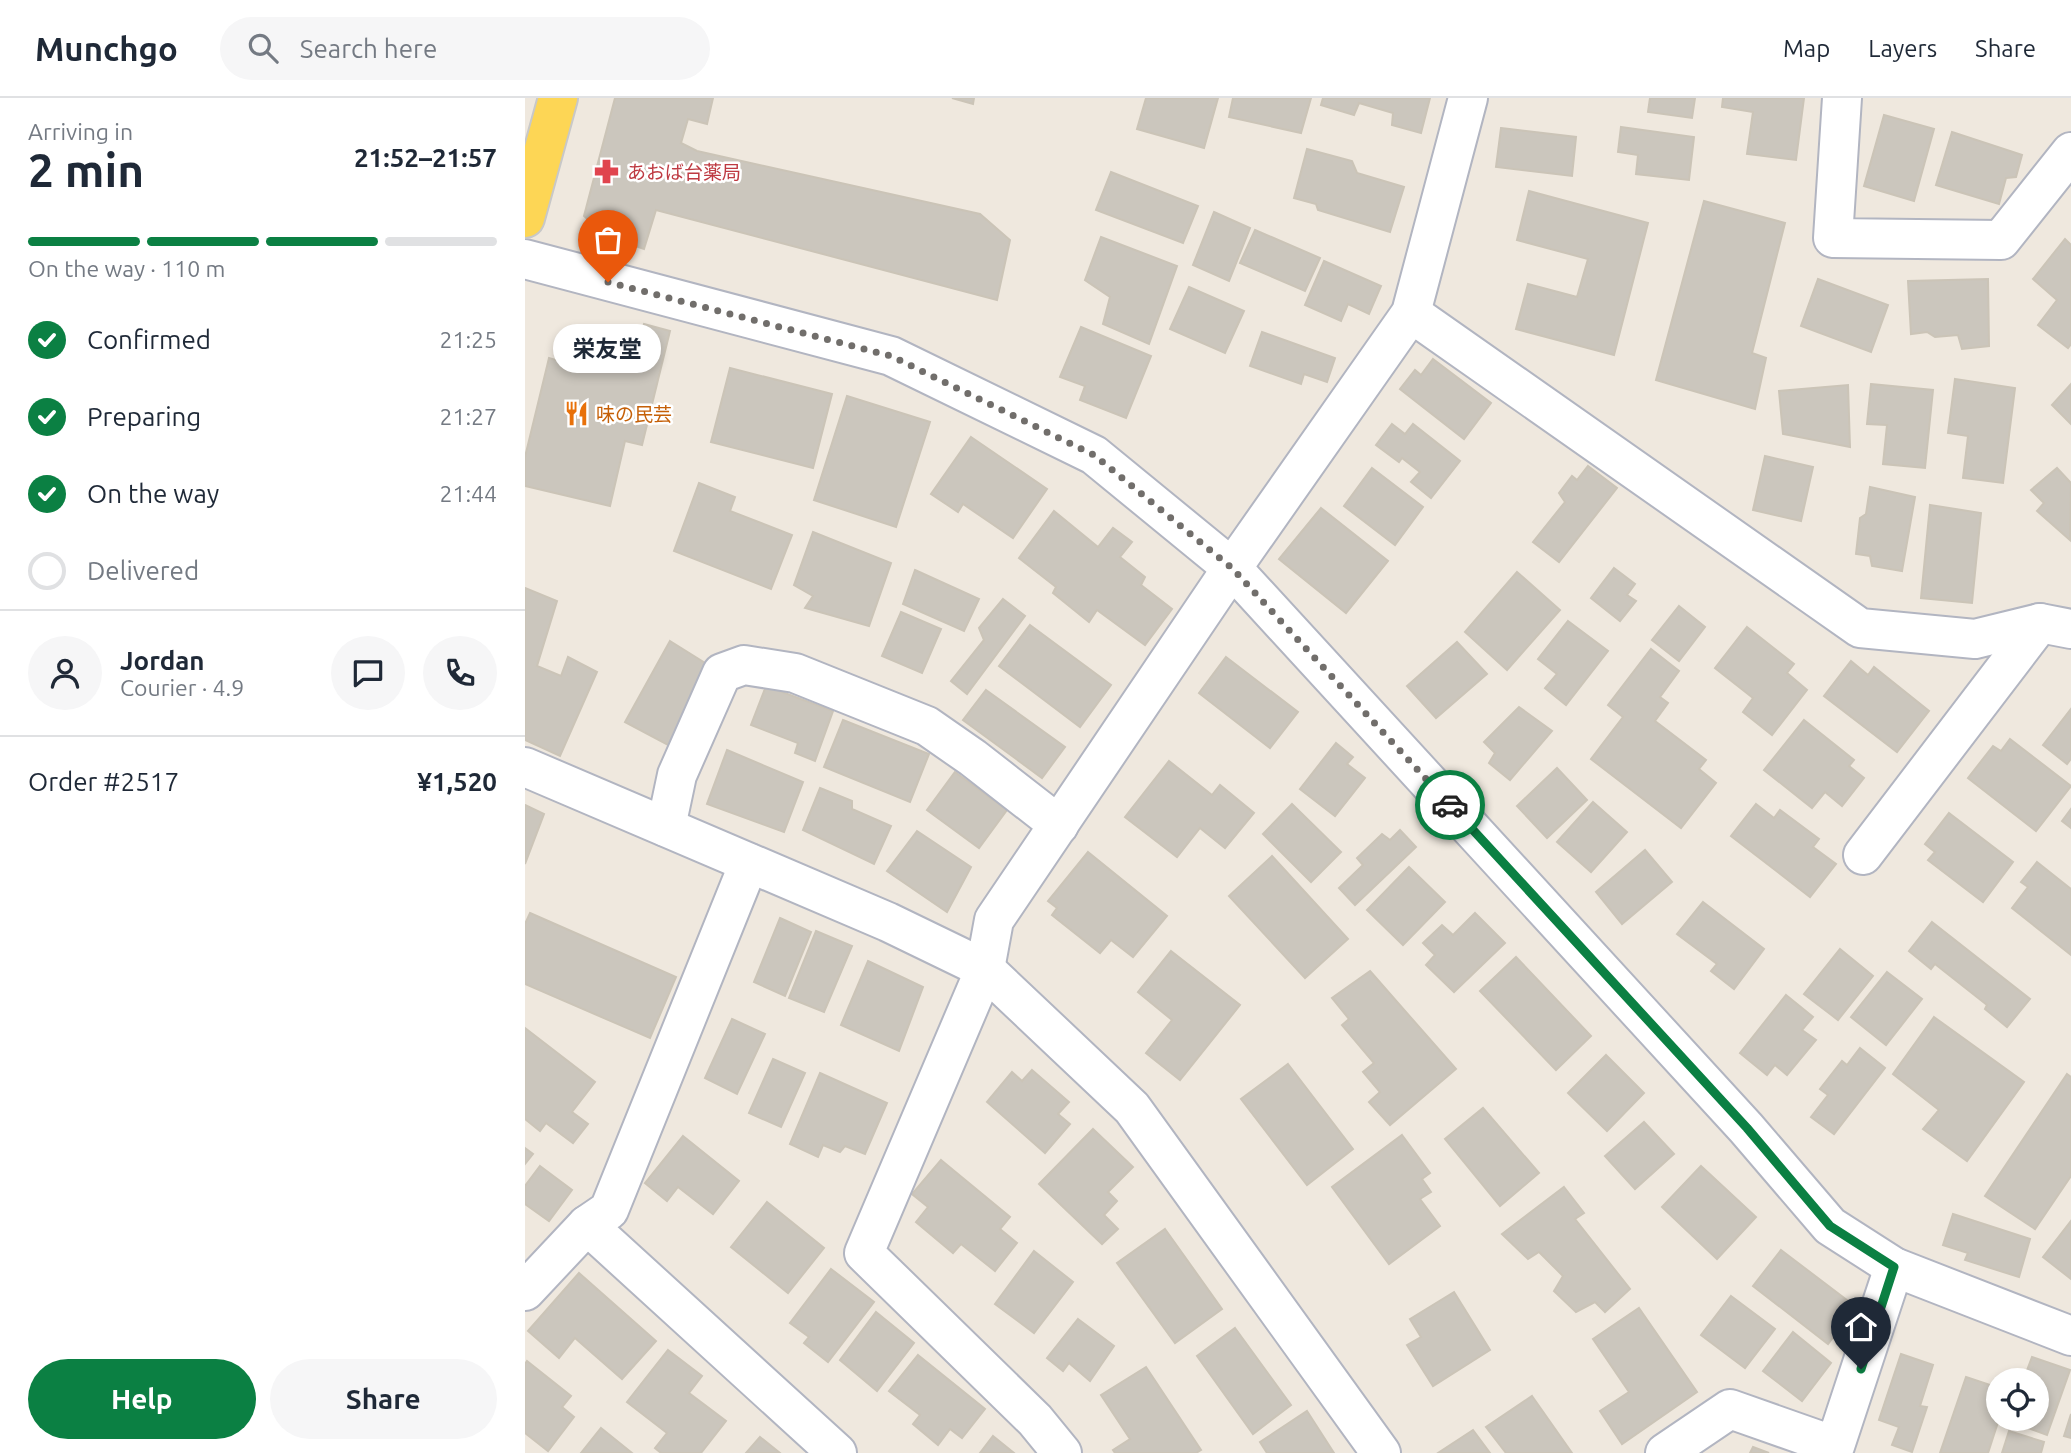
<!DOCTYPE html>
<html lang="en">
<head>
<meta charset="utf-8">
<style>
  :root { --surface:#fff; --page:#f6f6f7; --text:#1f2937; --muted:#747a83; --line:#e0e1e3; --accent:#0b8043 }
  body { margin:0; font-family:Ubuntu,"Noto Sans JP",sans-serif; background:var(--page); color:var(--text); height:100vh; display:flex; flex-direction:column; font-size:26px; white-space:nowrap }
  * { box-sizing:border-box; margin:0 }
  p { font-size:23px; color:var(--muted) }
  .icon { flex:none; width:38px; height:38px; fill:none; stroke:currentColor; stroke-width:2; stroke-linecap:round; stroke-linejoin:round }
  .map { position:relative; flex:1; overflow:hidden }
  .side { display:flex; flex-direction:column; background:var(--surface); width:525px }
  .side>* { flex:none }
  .buttons { position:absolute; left:1461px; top:1270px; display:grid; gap:14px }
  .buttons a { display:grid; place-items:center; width:63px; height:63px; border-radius:50%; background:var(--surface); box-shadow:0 4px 10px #0003; font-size:35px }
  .pin { position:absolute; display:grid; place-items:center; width:60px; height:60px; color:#fff; margin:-72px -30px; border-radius:50% 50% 50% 0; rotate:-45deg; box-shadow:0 0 7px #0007 }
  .pin .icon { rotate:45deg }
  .courier { position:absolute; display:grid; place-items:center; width:70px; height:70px; margin:-35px; border:5px solid #0b8043; border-radius:50%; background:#fff; color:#222; box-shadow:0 2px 9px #0007 }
  .bubble { position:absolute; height:49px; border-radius:24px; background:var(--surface); box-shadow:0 4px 10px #0003; font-size:23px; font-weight:700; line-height:49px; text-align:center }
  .head em { font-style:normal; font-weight:700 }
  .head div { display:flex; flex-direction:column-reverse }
  .head { display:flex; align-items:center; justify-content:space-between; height:119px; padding:0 28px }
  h1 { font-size:46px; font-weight:700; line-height:52px }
  .bar { display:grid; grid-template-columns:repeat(4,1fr); gap:10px 7px; align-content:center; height:84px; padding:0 28px }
  .bar i { height:9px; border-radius:5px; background:var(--line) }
  .bar .active { background:var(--accent) }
  .bar p { grid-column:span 4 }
  .line { display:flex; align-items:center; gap:18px; padding:0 28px; border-top:2px solid var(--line) }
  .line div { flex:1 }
  .round { display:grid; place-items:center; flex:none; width:74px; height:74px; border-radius:37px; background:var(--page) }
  ol { padding:0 28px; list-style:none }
  li { display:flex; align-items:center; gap:21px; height:77px }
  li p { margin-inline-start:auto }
  li .icon { padding:7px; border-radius:50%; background:var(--accent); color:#fff; stroke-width:4 }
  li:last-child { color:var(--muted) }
  li i { width:38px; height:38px; border:4px solid var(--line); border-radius:50% }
  .action { display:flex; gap:14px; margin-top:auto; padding:14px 28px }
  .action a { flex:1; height:80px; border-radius:42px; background:var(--accent); color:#fff; font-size:28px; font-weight:700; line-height:80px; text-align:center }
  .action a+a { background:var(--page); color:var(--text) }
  header { display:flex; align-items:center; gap:42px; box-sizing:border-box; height:98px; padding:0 35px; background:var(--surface); border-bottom:2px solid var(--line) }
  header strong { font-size:33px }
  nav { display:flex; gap:38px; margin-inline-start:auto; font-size:24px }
  .search { width:490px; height:63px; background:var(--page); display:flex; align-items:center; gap:18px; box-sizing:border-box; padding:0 24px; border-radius:38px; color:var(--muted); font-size:26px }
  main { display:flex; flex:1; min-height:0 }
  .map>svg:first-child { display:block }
</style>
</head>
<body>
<header>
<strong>Munchgo</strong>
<div class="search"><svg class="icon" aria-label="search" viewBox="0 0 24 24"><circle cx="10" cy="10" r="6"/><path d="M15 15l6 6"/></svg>Search here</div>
<nav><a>Map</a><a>Layers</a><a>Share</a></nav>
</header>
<main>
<section class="side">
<div class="head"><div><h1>2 min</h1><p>Arriving in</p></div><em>21:52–21:57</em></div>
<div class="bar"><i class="active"></i><i class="active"></i><i class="active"></i><i></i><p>On the way · 110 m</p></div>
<ol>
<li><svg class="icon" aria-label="check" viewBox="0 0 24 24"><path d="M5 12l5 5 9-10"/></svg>Confirmed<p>21:25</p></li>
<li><svg class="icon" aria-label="check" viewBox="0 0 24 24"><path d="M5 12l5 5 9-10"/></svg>Preparing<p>21:27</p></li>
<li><svg class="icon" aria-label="check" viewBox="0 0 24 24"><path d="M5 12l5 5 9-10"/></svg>On the way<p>21:44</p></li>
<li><i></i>Delivered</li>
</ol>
<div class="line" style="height:126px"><a class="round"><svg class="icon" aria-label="person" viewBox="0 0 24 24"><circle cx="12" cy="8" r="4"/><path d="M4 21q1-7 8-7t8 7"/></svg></a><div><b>Jordan</b><p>Courier · 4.9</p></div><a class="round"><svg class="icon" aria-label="chat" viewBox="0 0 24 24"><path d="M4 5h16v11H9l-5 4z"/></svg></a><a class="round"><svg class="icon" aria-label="phone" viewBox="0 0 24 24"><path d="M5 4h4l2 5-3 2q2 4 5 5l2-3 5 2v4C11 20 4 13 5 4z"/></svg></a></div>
<div class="line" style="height:91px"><div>Order #2517</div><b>¥1,520</b></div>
<div class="action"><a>Help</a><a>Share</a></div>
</section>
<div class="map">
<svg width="1546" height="1355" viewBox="0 0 1546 1355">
  <rect width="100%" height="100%" fill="#efe8de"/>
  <!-- building -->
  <g fill="#cbc6bd" stroke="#cbc4b7" stroke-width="2">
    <polygon points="90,0 188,0 182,26 163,21 156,45 172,53 455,116 485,142 472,202 131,112 119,151 81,138 59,118"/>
    <polygon points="427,0 449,0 448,6"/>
    <polygon points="621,0 693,0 679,50 612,31"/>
    <polygon points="708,0 786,0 776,35 704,19"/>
    <polygon points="798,0 905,0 896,35 867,27 868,15 834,5 829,17 796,7"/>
    <polygon points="1125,0 1170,0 1167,20 1123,14"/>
    <polygon points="1198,0 1279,0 1271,62 1222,56 1228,14 1197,9"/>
    <polygon points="1359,17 1409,31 1389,103 1339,88"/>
    <polygon points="1096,29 1169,39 1164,82 1111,76 1113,57 1093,54"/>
    <polygon points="976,30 1051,39 1047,78 971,69"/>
    <polygon points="1427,34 1497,57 1491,79 1481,80 1474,106 1411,87"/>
    <polygon points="782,51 827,63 832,75 879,89 865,134 793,112 791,106 769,100"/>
    <polygon points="586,74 673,108 658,145 571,112"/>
    <polygon points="1004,93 1123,125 1089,257 991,231 1003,186 1052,199 1063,161 992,142"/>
    <polygon points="1179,103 1260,125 1227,255 1241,260 1230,311 1131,282"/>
    <polygon points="689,114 725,130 704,183 668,167"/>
    <polygon points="730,132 795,160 780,193 715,165"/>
    <polygon points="576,139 652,168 624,246 578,226 585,199 560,182"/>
    <polygon points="1540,141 1546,147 1546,246 1543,250 1513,227 1532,202 1508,181"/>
    <polygon points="799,163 856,188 844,216 823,206 816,223 780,207"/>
    <polygon points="1293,181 1363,207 1346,254 1276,228"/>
    <polygon points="1463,181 1464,248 1437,251 1433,237 1410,239 1402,234 1386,236 1383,183"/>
    <polygon points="664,189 719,213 700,255 645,231"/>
    <polygon points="119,226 145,233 117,347 100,343 85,408 0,388 0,359 24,260 41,265 47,243 111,259"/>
    <polygon points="556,229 626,258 601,320 555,302 560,288 535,279"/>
    <polygon points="737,234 810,260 802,284 779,276 776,286 725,268"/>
    <polygon points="908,261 966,305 939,341 875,291 890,272 896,277"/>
    <polygon points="205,270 307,296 288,370 186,344"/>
    <polygon points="1430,281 1490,290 1478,385 1438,380 1443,338 1423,335"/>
    <polygon points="1346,286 1408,292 1400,370 1358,366 1362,327 1342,326"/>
    <polygon points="1546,286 1546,326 1527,307"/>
    <polygon points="1323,287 1325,349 1258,336 1254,293"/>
    <polygon points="322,298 405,324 371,429 289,402"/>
    <polygon points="867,326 880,336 888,326 935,363 906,400 886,384 895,374 877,360 874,364 851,347"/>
    <polygon points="446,339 522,391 488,440 438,406 433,414 406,396"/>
    <polygon points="1240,358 1288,369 1276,423 1228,412"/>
    <polygon points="1063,368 1092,390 1034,464 1008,444 1040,404 1034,395 1047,378 1052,382"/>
    <polygon points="847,370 898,409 870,447 819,408"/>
    <polygon points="1532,370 1546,385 1545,442 1512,413 1519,405 1506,392"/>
    <polygon points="174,385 210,399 205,413 267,437 246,491 149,453"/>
    <polygon points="1345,389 1390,399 1377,473 1347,468 1345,458 1331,456 1335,420 1341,416"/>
    <polygon points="1405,407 1456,415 1447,505 1396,500"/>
    <polygon points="796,410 863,463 821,515 754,461"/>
    <polygon points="529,413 573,449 588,430 607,444 595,459 620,479 616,487 647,511 620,547 572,512 564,524 528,495 531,489 494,460"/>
    <polygon points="288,434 366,465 344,528 280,510 288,498 269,487"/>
    <polygon points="1089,470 1110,486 1102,497 1111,503 1095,523 1066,500"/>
    <polygon points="390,472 454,501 439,533 378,506"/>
    <polygon points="992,474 1035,512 982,572 940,534"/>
    <polygon points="0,490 32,503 12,568 36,578 43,559 72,574 35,658 0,642"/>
    <polygon points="478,501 500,518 442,596 426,583 459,542 454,530"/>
    <polygon points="1154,508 1180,529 1154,563 1127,542"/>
    <polygon points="376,514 416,531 397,575 357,558"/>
    <polygon points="1043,523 1083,553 1041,607 1020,590 1032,576 1013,561"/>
    <polygon points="505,527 586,587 555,629 474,568"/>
    <polygon points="1222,529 1269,566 1262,575 1282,592 1247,637 1218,614 1228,600 1190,570"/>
    <polygon points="145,543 185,568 143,647 100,624"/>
    <polygon points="932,544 962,576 911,620 882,588"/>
    <polygon points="1126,551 1154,573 1135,599 1143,605 1130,623 1181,662 1174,671 1191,685 1156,730 1066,661 1098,619 1083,607"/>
    <polygon points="701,559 773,614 745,650 674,595"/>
    <polygon points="1326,563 1343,577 1349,569 1404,613 1372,654 1299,598"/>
    <polygon points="241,588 308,613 290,663 270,655 273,645 226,627"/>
    <polygon points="461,592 540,649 517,680 438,622"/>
    <polygon points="994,609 1027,633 985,682 964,665 970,655 959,644"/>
    <polygon points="1546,611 1546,661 1542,666 1518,647"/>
    <polygon points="318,622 404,656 385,704 299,669"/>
    <polygon points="1279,622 1329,662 1324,668 1339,680 1317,708 1300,694 1287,710 1239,672"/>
    <polygon points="1485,641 1546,688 1511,733 1443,680 1468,648 1476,653"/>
    <polygon points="811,645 828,659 822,666 840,680 810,718 775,691"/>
    <polygon points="202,652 278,684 259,734 182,706"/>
    <polygon points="644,663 687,697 695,687 729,715 700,750 675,730 652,759 600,719"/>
    <polygon points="1032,670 1062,702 1022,740 992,708"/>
    <polygon points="430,674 482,712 454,750 402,712"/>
    <polygon points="295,690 327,703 327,711 366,728 349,766 278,732"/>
    <polygon points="1068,704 1102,734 1066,774 1032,744"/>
    <polygon points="767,706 816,754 786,784 738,736"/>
    <polygon points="1231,706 1249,720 1255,712 1294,741 1288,749 1311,766 1285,799 1206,738"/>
    <polygon points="0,707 19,716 0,766"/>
    <polygon points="1546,711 1546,730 1537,723"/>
    <polygon points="1424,715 1488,764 1458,804 1403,762 1410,754 1400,746"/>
    <polygon points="875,732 891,749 830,807 814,790 838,767 832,760 857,736 865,742"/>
    <polygon points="392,733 446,769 422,814 362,773"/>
    <polygon points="1120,752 1147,784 1097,826 1071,794"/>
    <polygon points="563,754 642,818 608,859 586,842 575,855 527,817 532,810 523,803"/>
    <polygon points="747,758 823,841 780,880 704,798"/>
    <polygon points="1512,764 1546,791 1546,857 1487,810 1503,789 1496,784"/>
    <polygon points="884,769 920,804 878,847 842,812"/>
    <polygon points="1178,804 1239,851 1209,891 1186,873 1192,866 1152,836"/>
    <polygon points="5,815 151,879 125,940 0,886 0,826"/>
    <polygon points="950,815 980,845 929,894 901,867 910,857 898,845 917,827 928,837"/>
    <polygon points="255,820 286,834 260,898 229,884"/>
    <polygon points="1407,824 1505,901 1482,929 1460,911 1462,907 1410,866 1406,871 1384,853"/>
    <polygon points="291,833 327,848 299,914 264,900"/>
    <polygon points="1315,851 1348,878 1313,922 1279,896"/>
    <polygon points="646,853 715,907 655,982 621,955 647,922 613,894"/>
    <polygon points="991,859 1066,938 1031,972 955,893"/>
    <polygon points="343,863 398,889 374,953 316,927"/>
    <polygon points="845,873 931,971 865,1027 844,1004 855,994 838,974 849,965 817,927 824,921 807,900"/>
    <polygon points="1362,874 1397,901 1361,947 1326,919"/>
    <polygon points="1261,897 1288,919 1277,932 1291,942 1262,977 1250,967 1242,977 1215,955"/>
    <polygon points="1409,919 1499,984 1442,1063 1398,1031 1414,1012 1368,976"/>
    <polygon points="207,921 240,936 212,996 180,980"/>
    <polygon points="0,930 70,984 47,1014 63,1026 48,1045 21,1025 15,1033 0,1021"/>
    <polygon points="1335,950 1360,970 1309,1036 1286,1019 1303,997 1295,991 1317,963 1322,967"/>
    <polygon points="1081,957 1119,995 1082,1033 1043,995"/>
    <polygon points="248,961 280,975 256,1029 224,1015"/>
    <polygon points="763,966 828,1051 782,1087 716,1001"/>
    <polygon points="507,972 544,1004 533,1016 545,1026 520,1055 462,1004 487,974 497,983"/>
    <polygon points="295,975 362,1005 340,1056 320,1048 315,1054 298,1047 293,1059 265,1046"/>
    <polygon points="1542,976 1546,979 1546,1078 1510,1131 1460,1098"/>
    <polygon points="958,1010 1014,1075 975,1108 920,1041"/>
    <polygon points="1119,1024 1149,1056 1110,1091 1080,1058"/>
    <polygon points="568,1031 608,1069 583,1094 592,1103 579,1117 593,1131 577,1146 514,1086"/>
    <polygon points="877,1037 905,1075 897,1081 906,1094 895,1101 915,1128 864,1166 807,1089"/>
    <polygon points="158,1038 214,1083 188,1116 153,1089 142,1103 120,1085"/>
    <polygon points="0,1050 8,1056 0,1066"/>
    <polygon points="416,1062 485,1119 475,1131 492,1145 470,1173 436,1146 428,1155 391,1124 403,1109 387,1096"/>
    <polygon points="15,1068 47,1092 24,1123 0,1106 0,1088"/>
    <polygon points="1176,1068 1231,1119 1192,1161 1137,1109"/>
    <polygon points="1039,1089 1059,1115 1050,1121 1105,1191 1080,1214 1070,1204 1051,1214 1029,1193 1038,1178 1014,1154 1003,1161 977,1136"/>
    <polygon points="242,1104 299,1150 263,1195 206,1149"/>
    <polygon points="1428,1116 1505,1141 1494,1179 1440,1162 1443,1155 1418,1147"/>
    <polygon points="1546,1123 1546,1181 1518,1159"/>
    <polygon points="640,1131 697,1211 650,1245 592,1165"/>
    <polygon points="1256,1152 1331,1209 1303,1246 1228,1188"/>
    <polygon points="509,1153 548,1184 509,1235 470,1206"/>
    <polygon points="306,1171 349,1204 303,1264 279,1245 284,1239 265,1225"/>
    <polygon points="54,1175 131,1243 97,1281 50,1240 34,1260 3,1233"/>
    <polygon points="929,1194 965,1252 908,1288 882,1247 896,1239 885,1221"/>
    <polygon points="1206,1198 1250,1231 1220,1270 1176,1237"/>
    <polygon points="1114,1210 1172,1294 1097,1346 1075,1313 1104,1294 1068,1241"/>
    <polygon points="351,1214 389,1245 352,1293 315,1262"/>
    <polygon points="553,1221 589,1248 565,1283 544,1265 538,1273 522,1260"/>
    <polygon points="710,1230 766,1307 728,1336 672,1258"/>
    <polygon points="1268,1234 1306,1265 1277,1303 1238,1273"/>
    <polygon points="143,1252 177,1278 164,1295 201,1323 176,1355 136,1355 130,1350 142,1335 102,1304"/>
    <polygon points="1376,1256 1408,1267 1395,1308 1402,1309 1387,1354 1367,1347 1374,1329 1354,1322"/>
    <polygon points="393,1257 460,1311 437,1340 425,1331 413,1347 388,1326 395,1317 364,1293"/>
    <polygon points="1507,1259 1545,1272 1522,1337 1484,1323 1512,1321 1512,1283 1498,1283"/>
    <polygon points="2,1263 46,1298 37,1309 49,1319 23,1353 0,1335 0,1266"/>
    <polygon points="621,1269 676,1352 671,1355 590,1355 588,1352 605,1341 576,1297"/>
    <polygon points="1441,1279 1474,1290 1474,1321 1463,1355 1415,1355"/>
    <polygon points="1007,1298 1047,1355 981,1355 961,1329"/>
    <polygon points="782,1313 809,1355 742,1355 735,1344"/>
    <polygon points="1546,1316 1546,1340 1539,1338"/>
    <polygon points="76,1330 107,1355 56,1355"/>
    <polygon points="948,1332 965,1355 913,1355"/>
    <polygon points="1484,1333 1519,1344 1516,1355 1477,1355"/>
    <polygon points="468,1338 489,1355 455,1355"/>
    <polygon points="235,1339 255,1355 221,1355"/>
    <polygon points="1228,1349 1244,1355 1225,1355"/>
  </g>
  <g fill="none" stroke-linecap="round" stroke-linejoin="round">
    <defs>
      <g id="minor">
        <polyline points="1317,0 1308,140 1476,142 1546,54"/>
        <polyline points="0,161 366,258 569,357 707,470 1221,1030 1305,1128 1369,1169 1546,1238"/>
        <polyline points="886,215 1335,530 1450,541 1515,525 1546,531"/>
        <polyline points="0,669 363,824 460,871 607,1010 856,1355"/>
        <polyline points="141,729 152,677 197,575 219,567 270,575 402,628 448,660 534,727"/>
        <polyline points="1338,757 1515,525"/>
        <polyline points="62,1127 312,1355"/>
        <polyline points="0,1193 62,1127 84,1112 224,765"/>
        <polyline points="537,1355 510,1322 339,1155 460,871 469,822 707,470 886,215 943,0"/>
        <polyline points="1140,1355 1205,1311 1310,1348 1369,1169"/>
      </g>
      <polyline id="major" points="0,120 33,0"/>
    </defs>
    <!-- minor casing -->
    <use href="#minor" stroke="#b2b5c1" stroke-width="42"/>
    <!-- major casing -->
    <use href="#major" stroke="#c8c8c8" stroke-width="42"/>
    <!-- minor -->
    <use href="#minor" stroke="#fff" stroke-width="38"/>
    <!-- major -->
    <use href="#major" stroke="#fdd655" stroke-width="38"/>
  </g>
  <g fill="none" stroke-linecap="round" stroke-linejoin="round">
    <!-- done -->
    <polyline stroke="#716e6b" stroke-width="7" stroke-dasharray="0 12.6" points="83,184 366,258 569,357 707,470 925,707"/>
    <!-- route -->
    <polyline stroke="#0b8043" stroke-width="9" points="925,707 1222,1030 1305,1128 1369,1169 1336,1271"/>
  </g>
  <!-- icons -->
  <defs>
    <symbol id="pharmacy-bare" viewBox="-9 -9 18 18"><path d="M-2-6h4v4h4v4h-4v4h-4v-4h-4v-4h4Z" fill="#e0444e" stroke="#fff" stroke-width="2.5" paint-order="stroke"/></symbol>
    <symbol id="restaurant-bare" viewBox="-9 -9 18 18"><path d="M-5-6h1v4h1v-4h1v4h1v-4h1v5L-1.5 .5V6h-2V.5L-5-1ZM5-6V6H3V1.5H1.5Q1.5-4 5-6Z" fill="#e8710a" stroke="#fff" stroke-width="2.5" paint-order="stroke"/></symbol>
  </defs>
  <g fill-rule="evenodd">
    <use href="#pharmacy-bare" x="64" y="56" width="35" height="35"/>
    <use href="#restaurant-bare" x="34" y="298" width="35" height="35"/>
  </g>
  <g text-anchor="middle" stroke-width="5" stroke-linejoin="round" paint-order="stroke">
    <!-- health labels -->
    <g font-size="19" fill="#be3a42" stroke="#fff" text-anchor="start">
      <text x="102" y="81">あおば台薬局</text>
    </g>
    <!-- food labels -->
    <g font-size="19" fill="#c56008" stroke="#fff" text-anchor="start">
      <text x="71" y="323">味の民芸</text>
    </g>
  </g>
</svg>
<div class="buttons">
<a><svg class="icon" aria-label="locate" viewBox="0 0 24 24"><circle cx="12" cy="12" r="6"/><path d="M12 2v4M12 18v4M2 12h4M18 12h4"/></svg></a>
</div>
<div class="pin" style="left:83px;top:184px;background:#ea580c"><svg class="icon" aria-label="bag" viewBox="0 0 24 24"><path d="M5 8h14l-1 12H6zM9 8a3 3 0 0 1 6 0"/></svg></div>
<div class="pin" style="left:1336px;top:1271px;background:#1f2937"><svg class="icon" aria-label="home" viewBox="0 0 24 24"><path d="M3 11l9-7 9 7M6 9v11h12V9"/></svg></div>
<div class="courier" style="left:925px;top:707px"><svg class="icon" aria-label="car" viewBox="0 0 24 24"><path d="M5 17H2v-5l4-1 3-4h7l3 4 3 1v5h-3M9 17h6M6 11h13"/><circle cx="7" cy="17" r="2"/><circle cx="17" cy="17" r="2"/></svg></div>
<div class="bubble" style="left:28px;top:226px;width:108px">栄友堂</div>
</div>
</main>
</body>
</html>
